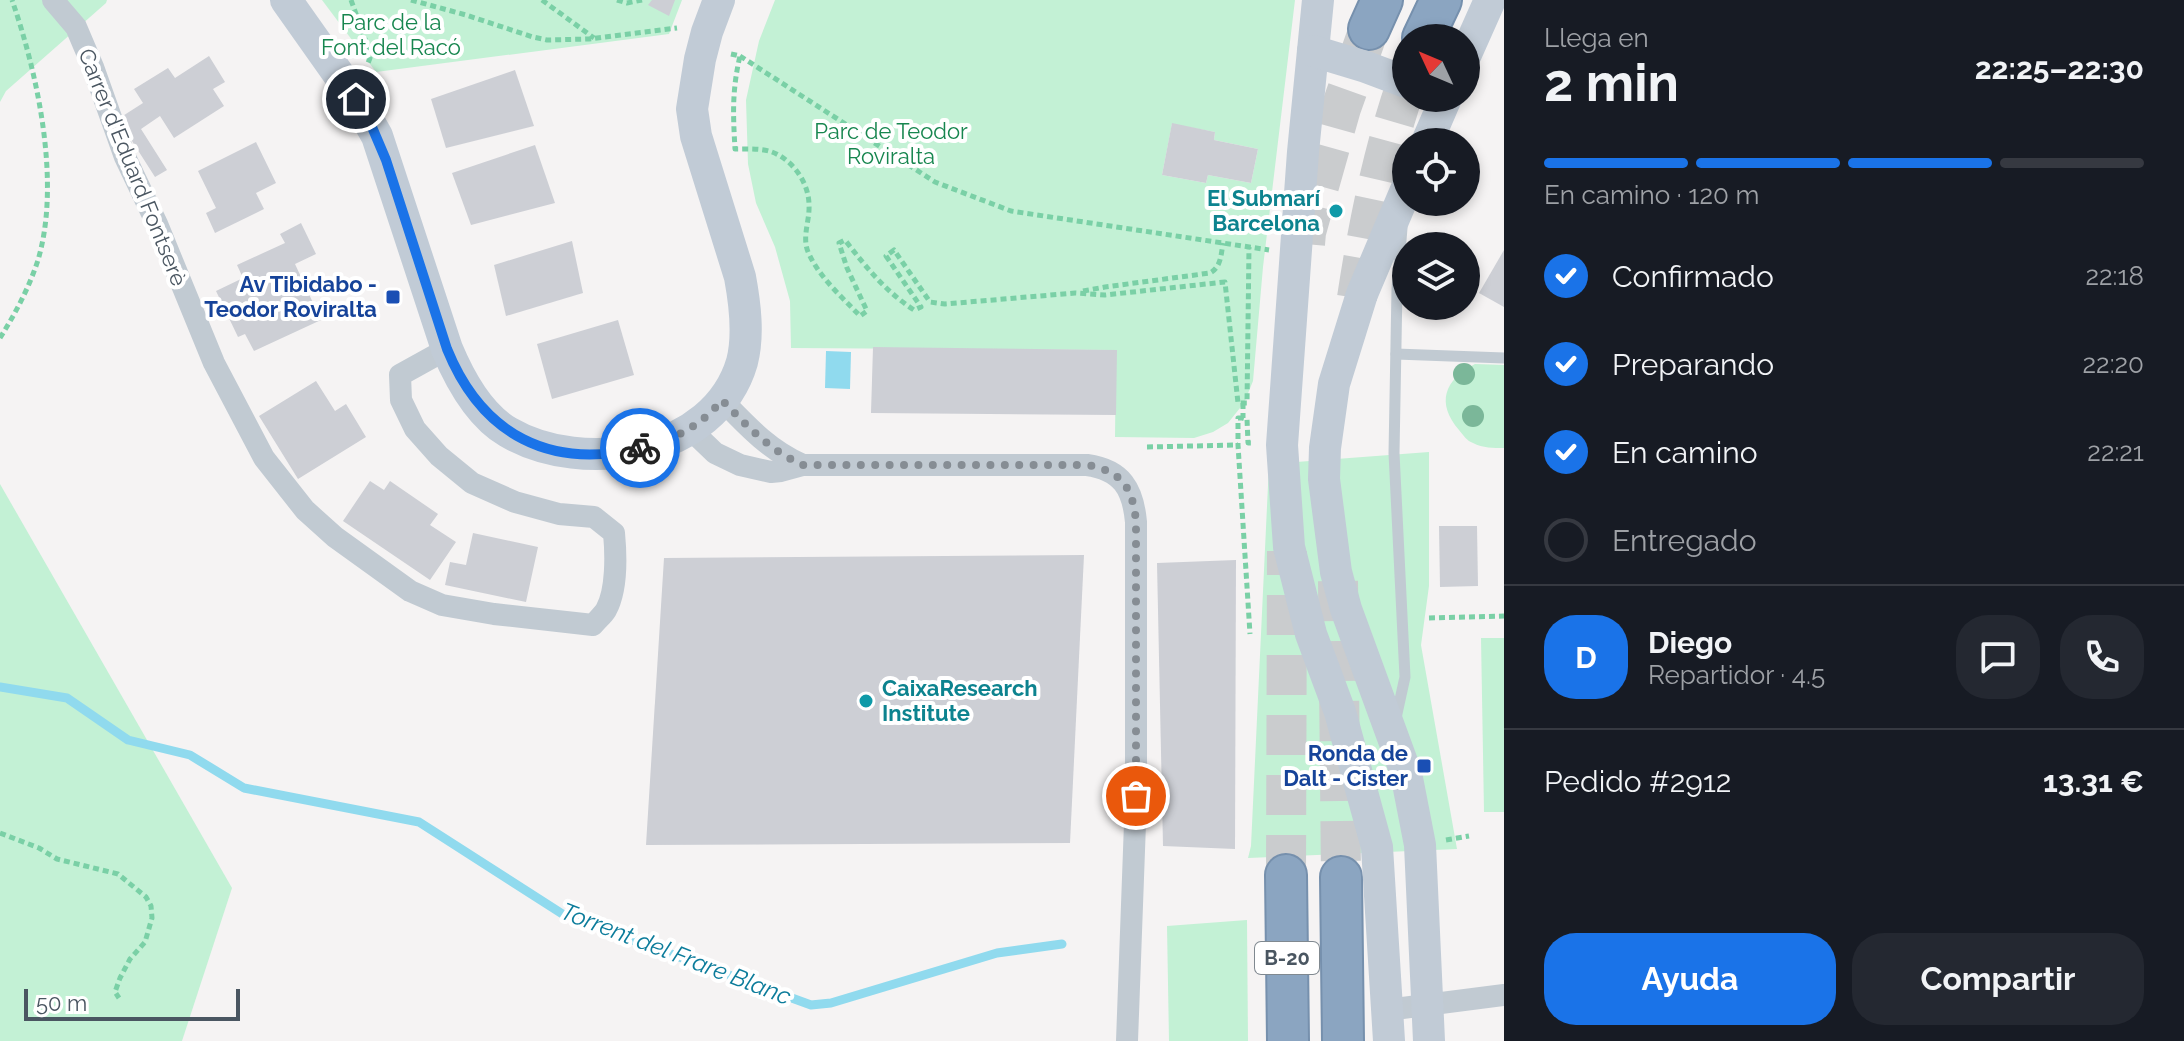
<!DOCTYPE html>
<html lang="es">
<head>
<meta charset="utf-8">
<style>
  :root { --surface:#171b24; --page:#242831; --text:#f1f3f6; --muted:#9ea1a6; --line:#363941; --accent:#1a73e8 }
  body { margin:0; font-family:Raleway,sans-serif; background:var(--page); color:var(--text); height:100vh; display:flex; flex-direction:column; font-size:30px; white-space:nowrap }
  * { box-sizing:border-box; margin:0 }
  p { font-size:26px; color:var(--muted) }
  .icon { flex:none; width:44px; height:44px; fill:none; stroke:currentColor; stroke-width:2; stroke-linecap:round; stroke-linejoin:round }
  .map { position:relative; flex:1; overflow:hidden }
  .drawer { display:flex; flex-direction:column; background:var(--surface); width:680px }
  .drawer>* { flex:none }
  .needle { width:52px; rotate:314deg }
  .fabs { position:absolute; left:1392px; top:24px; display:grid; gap:16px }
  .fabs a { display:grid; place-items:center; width:88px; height:88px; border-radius:50%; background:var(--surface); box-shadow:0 4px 12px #0003; font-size:40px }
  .scale { position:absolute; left:24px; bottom:20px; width:216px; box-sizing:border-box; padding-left:8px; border:4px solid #4a5661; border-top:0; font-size:22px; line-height:28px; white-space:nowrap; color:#4a5661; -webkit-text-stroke:6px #fff; paint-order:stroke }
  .pin { position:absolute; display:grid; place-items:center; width:68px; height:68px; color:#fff; margin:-34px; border:4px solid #fff; border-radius:50%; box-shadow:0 2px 8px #0007 }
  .courier { position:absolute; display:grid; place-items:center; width:80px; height:80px; margin:-40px; border:6px solid #1a73e8; border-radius:50%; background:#fff; color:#222; box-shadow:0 2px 10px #0007 }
  .summary em { font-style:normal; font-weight:700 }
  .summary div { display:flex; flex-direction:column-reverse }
  .summary { display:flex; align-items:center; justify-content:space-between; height:136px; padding:0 40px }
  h1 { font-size:52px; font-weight:700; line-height:60px }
  .bar { display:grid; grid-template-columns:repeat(4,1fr); gap:12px 8px; align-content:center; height:96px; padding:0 40px }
  .bar i { height:10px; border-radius:6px; background:var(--line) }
  .bar .on { background:var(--accent) }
  .bar p { grid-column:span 4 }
  .line { display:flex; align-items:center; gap:20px; padding:0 40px; border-top:2px solid var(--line) }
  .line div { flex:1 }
  .round { display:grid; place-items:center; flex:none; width:84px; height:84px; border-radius:32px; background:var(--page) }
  ol { padding:0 40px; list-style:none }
  li { display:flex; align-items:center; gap:24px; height:88px }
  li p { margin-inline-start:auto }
  li .icon { padding:8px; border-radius:50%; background:var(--accent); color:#fff; stroke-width:4 }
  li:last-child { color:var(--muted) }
  li i { width:44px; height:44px; border:4px solid var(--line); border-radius:50% }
  .button { display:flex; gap:16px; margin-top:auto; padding:16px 40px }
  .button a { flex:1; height:92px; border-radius:32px; background:var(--accent); color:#fff; font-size:32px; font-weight:700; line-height:92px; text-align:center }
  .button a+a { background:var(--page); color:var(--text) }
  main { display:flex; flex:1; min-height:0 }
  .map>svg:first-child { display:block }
</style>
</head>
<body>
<main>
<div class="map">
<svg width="1504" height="1041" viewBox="0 0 1504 1041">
  <rect width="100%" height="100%" fill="#f5f3f3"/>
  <!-- green -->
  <g fill="#c3f1d5" fill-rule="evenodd">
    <polygon points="0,0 107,0 106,3 6,91 0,102"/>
    <polygon points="322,0 682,0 669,34 376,72"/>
    <path d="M775,0H1295L1263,267L1253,381L1244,403L1228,423L1213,432L1194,438L1115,437L1116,350L791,348L790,301L775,247L756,203L748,164L746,100L759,41ZM1172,124L1215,132L1214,140L1258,149L1251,183L1208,175L1206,183L1162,175Z"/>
    <path d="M1475,364L1504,365V448C1493,448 1483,448 1473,443C1467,441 1464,436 1459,430C1436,403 1444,380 1475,364Z"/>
    <polygon points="1429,452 1429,586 1421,645 1457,849 1248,858 1251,846 1269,464"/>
    <polygon points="0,484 232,888 182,1041 0,1041"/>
    <polygon points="1481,638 1504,638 1504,812 1484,812"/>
    <polygon points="1247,920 1248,1041 1169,1041 1167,926"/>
  </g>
  <!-- water -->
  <polygon fill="#90daee" points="826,351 851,352 850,389 825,388"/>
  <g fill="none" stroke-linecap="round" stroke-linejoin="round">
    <!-- stream -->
    <polyline stroke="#90daee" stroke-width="9" points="0,687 67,698 128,740 190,755 244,788 419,822 564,915 811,1005 831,1003 997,953 1062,944"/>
  </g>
  <!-- building -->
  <g fill="#cdcfd5">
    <polygon points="652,0 675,0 669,16 648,5"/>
    <polygon points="209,56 225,82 213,89 224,106 174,138 160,116 141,129 167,170 155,177 118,119 143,103 134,89 168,68 175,78"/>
    <polygon points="515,70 534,126 446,148 431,99"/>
    <polygon points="1172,123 1215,132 1214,140 1258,149 1251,183 1208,175 1206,183 1162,175"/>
    <polygon points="256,142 276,183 256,193 264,209 215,233 206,213 216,208 198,171"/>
    <polygon points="535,145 555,203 471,225 452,173"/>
    <polygon points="301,223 316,254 295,264 321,320 254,351 245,334 238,337 216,291 243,278 237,265 285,243 280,234"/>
    <polygon points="572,241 583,293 506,316 494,265"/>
    <polygon points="1504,250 1504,307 1479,293"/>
    <polygon points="618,320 634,375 552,399 537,344"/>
    <polygon points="873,347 1117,350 1116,415 871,413"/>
    <polygon points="316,381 335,411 346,404 366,437 298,479 259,416"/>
    <polygon points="370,481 384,490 390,481 438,514 430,525 456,542 430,580 343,521"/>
    <polygon points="1439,526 1477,526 1478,586 1440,587"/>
    <polygon points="473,533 538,547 526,602 445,585 450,562 466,565"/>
    <polygon points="1084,555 1070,843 646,845 664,558"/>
    <polygon points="1236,560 1235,849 1163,846 1157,563"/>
  </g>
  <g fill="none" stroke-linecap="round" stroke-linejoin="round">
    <!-- highway-tunnel -->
    <g stroke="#caccce" stroke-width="40" stroke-dasharray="40 20" stroke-linecap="butt">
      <polyline points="1305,244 1306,232 1341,108 1369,29"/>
      <path d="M1357,298C1368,226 1382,155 1406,85"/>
      <polyline points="1338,581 1341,877"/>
      <polyline points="1286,875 1287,551"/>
    </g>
    <defs>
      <g id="highway">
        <polyline points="1369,29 1382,0"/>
        <polyline points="1423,38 1441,0"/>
        <polyline points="1286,875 1288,1041"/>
        <polyline points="1341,877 1343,1041"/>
      </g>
    </defs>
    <!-- highway casing -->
    <use href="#highway" stroke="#7690ad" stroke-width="44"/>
    <!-- path -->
    <g stroke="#7ad0a6" stroke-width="5" stroke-dasharray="6 4" stroke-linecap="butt">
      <polyline points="351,0 369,50 370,58 368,63"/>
      <polyline points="411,0 466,15 533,37 547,40 589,39 677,28"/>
      <polyline points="542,0 594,38"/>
      <polyline points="617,0 627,3 642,0"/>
      <path d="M731,54L740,56C732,90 733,114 735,149C746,149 761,148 772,152C793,160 809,183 809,205C810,221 801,238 809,254C820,278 842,297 860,316L867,311L847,268L839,243L845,240C866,267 885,291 914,310L921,307L886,256L894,250L930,302L945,304L1075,293L1105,295L1225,282L1238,403H1247L1249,247"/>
      <polyline points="740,56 935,182 1011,211 1269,250"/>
      <path d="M1083,291L1105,287L1210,273C1221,267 1221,255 1223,243"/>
      <path d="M0,338C15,314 29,288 38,260C61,183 38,75 12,0"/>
      <polyline points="1243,403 1243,418 1247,419 1248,443 1253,443"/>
      <polyline points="1243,418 1238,418 1238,445 1250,634"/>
      <polyline points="1147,447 1238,445"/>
      <polyline points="1429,618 1504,616"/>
      <polyline points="0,833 39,848 57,859 118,874 146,897 151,906 152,918 145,942 130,959 120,978 115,992 119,998"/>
      <polyline points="1446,840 1469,836"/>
    </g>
    <!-- lane -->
    <g stroke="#c1cad2" stroke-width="11">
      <polyline points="1396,354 1504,358"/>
      <polyline points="1396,718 1405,677 1394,453 1397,289 1402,228"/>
    </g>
    <!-- street -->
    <g stroke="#c1cad2" stroke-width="22">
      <path d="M53,0L76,27L93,67L125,157L157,224L214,363L264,458L305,510L335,537L410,591L442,605L494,614L593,625C597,620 603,615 606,610C617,590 616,554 614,533L594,517L559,514L515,502L472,483L439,456L415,429L401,400L400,375L447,349"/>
      <path d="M722,400C747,426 769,450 803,465"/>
      <path d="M690,429L715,453L740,465L771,472L781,471L803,465H1087C1122,470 1133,489 1136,522V796L1127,1041"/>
      <polyline points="1387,1010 1504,995"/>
    </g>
    <!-- secondary -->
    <g stroke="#c1cbd6" stroke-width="32">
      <path d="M286,0L356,99L377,136L447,349C460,380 479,415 508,432C583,476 715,455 742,362C749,335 745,304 740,277L696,136L692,109L700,59L707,32L719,0"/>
      <polyline points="1318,0 1303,152 1282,445 1289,547 1311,634 1340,712 1377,847 1389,1041"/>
      <polyline points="1313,51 1366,67 1406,82"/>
      <polyline points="1466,54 1490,0"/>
      <polyline points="1427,142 1446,98"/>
      <polyline points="1406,190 1362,294 1334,384 1325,448 1324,479 1336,572 1346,609 1406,773 1420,845 1429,1041"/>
    </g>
    <!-- highway -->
    <use href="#highway" stroke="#8ba5c1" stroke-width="40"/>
  </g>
  <!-- trees -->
  <g fill="#7bb799">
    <circle cx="1464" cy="374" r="11"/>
    <circle cx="1473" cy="416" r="11"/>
  </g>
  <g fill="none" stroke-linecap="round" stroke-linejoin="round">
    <!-- done -->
    <path stroke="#868d94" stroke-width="8" stroke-dasharray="0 14.4" d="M640,448C673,440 701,426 722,400C747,426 769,450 803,465H1087C1122,471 1133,488 1136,522V796"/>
    <!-- route -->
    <path stroke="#1a73e8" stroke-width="10" d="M356,99L369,120L386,160L447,349C482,435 550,470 640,448"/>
  </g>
  <!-- markers -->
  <g fill="#0f9aa8" stroke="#fff" stroke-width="3">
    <circle cx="1336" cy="211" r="8"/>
    <circle cx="866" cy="701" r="8"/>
  </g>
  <g fill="#1a4fb4" stroke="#fff" stroke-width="3">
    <rect x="385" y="289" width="16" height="16" rx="4"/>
    <rect x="1416" y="758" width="16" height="16" rx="4"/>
  </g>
  <g text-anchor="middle" stroke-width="8" stroke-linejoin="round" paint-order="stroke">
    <!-- shield labels -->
    <rect fill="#fff" stroke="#808990" stroke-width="2" x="1255" y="942" width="64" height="32" rx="6"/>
    <g font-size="20" font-weight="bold" fill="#4a5661">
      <text x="1287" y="965">B-20</text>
    </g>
    <!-- park labels -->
    <g font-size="22" fill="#17864f" stroke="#fff">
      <text x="391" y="30">Parc de la<tspan x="391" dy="25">Font del Racó</tspan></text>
      <text x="891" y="139">Parc de Teodor<tspan x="891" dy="25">Roviralta</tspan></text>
    </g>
    <!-- street labels -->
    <g font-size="22" fill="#4a5661" stroke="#fff">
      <text transform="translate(133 167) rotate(68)" y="8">Carrer d'Eduard Fontserè</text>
    </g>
    <!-- culture labels -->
    <g font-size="22" font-weight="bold" fill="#0d838f" stroke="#fff" text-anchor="end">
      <text x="1320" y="206">El Submarí<tspan x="1320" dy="25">Barcelona</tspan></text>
      <text x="882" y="696" text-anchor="start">CaixaResearch<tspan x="882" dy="25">Institute</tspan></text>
    </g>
    <!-- transit labels -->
    <g font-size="22" font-weight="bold" fill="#164399" stroke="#fff" text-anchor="end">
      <text x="377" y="292">Av Tibidabo -<tspan x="377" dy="25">Teodor Roviralta</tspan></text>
      <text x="1408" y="761">Ronda de<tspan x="1408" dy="25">Dalt - Cister</tspan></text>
    </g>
    <!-- water labels -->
    <g font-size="24" font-style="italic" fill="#0c7c9b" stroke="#fff">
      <text transform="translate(676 954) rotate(21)" y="8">Torrent del Frare Blanc</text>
    </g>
  </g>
</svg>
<div class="fabs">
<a><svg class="needle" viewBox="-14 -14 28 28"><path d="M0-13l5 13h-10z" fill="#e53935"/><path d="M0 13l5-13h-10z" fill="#9ea1a6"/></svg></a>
<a><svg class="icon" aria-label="locate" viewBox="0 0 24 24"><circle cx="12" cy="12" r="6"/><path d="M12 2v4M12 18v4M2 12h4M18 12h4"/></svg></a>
<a><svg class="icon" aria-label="layers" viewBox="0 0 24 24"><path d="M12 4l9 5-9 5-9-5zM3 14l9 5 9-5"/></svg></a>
</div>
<div class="scale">50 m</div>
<div class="pin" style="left:1136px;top:796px;background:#ea580c"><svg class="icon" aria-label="bag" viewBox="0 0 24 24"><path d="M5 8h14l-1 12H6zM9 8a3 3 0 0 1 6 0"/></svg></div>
<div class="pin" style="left:356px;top:99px;background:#1f2937"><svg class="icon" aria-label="home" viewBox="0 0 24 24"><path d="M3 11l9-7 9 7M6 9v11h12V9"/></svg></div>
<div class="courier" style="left:640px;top:448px"><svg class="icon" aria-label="bike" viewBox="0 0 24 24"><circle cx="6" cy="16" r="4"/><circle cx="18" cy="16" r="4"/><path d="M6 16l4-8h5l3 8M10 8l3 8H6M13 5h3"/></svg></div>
</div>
<section class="drawer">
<div class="summary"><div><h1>2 min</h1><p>Llega en</p></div><em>22:25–22:30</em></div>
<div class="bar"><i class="on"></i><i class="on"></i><i class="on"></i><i></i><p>En camino · 120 m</p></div>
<ol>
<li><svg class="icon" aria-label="check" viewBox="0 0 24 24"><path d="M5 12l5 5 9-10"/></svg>Confirmado<p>22:18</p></li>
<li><svg class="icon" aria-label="check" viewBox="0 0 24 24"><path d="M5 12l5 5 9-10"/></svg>Preparando<p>22:20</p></li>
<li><svg class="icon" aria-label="check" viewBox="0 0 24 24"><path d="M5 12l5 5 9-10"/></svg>En camino<p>22:21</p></li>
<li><i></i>Entregado</li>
</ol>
<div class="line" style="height:144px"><b class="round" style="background:var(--accent);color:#fff">D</b><div><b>Diego</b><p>Repartidor · 4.5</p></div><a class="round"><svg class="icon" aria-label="chat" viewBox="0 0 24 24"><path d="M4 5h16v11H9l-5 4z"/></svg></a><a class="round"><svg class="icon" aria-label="phone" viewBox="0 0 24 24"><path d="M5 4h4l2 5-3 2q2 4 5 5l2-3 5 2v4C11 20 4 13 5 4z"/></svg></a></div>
<div class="line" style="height:104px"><div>Pedido #2912</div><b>13.31 €</b></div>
<div class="button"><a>Ayuda</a><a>Compartir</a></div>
</section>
</main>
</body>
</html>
